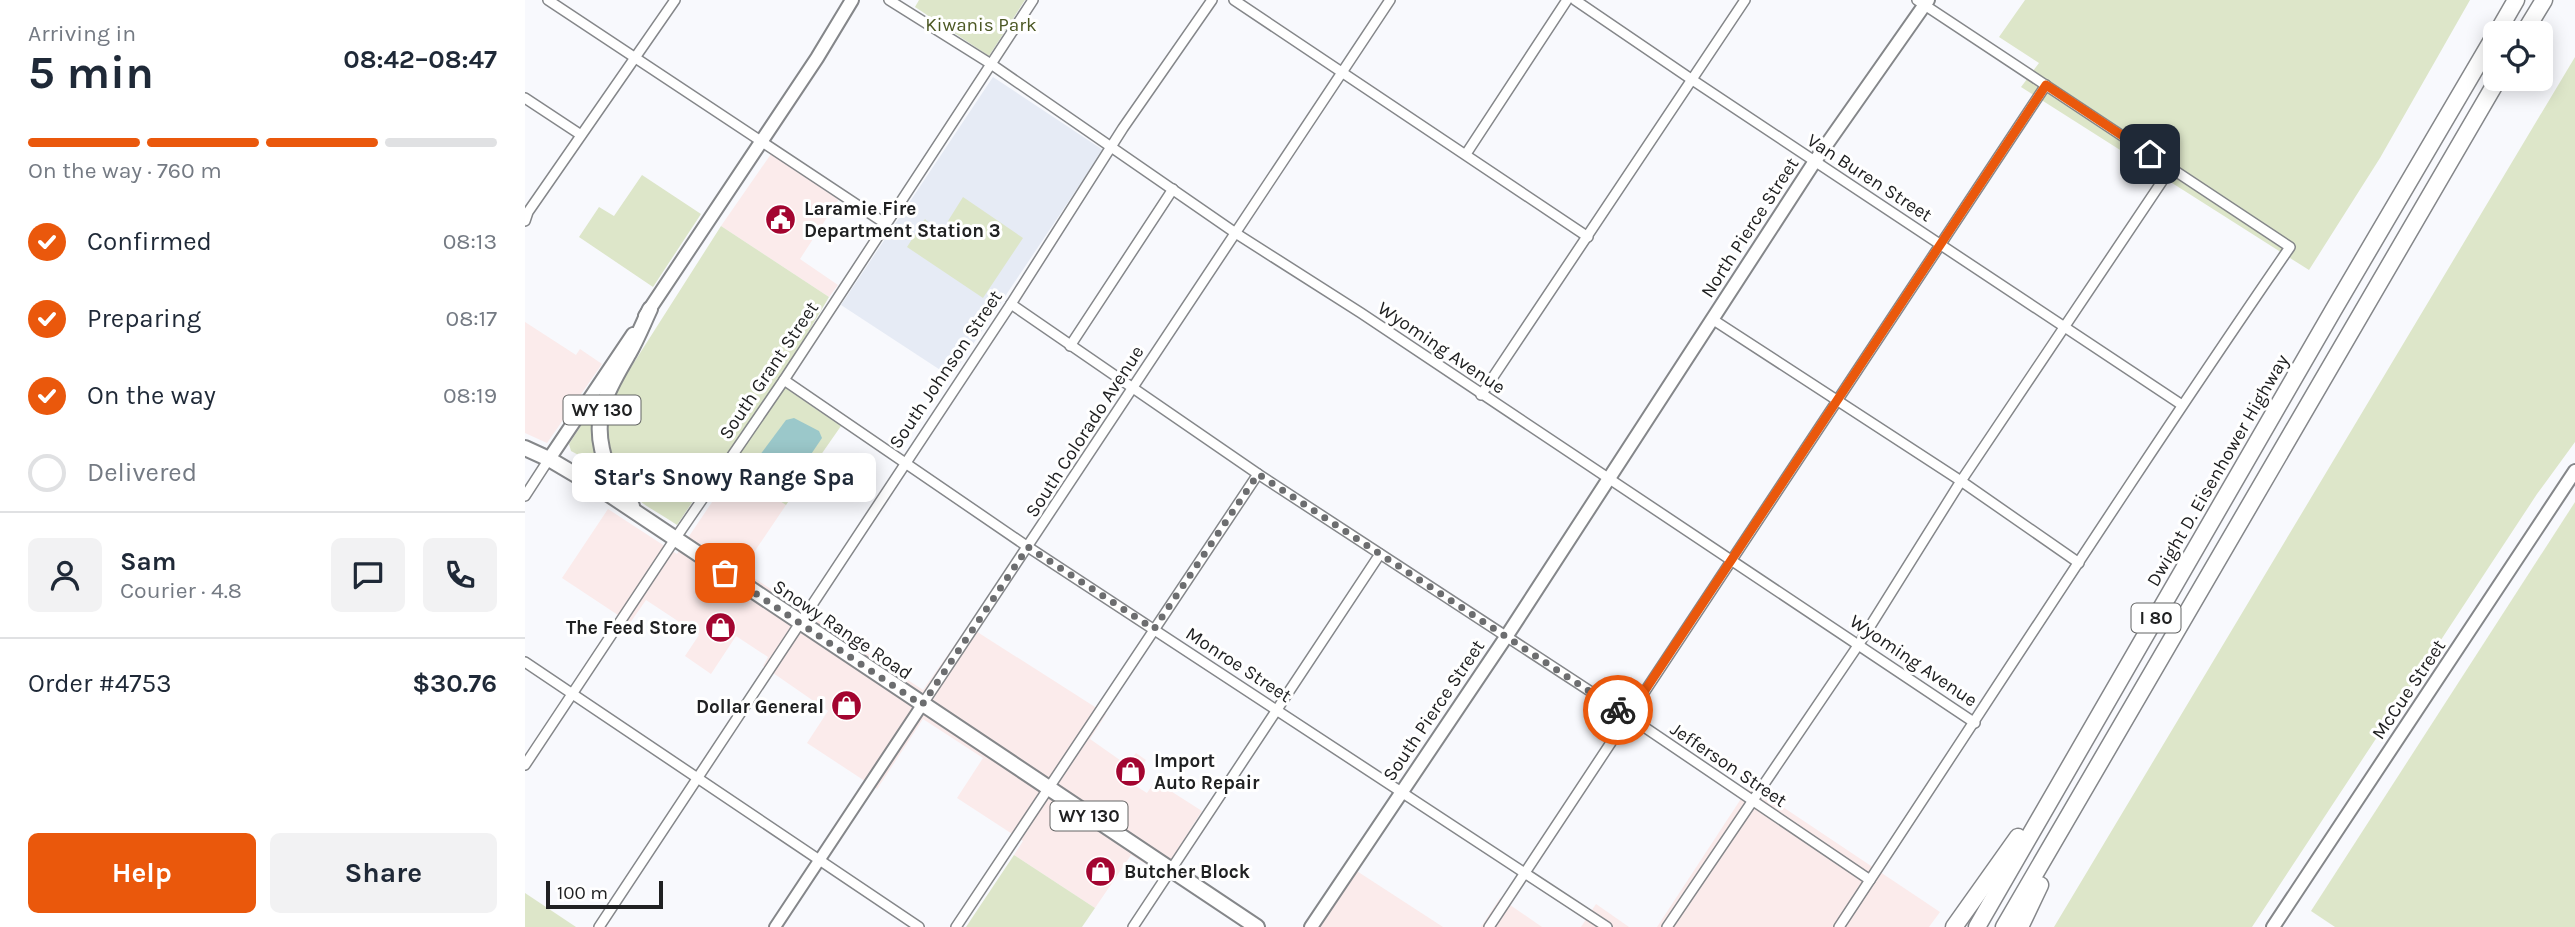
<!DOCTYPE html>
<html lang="en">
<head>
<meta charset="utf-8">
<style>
  :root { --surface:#fff; --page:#f2f2f3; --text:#1f2937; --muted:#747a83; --line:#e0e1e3; --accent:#ea580c }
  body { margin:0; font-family:Karla,sans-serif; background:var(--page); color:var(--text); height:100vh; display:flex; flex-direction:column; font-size:26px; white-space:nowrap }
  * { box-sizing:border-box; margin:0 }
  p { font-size:23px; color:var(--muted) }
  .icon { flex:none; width:38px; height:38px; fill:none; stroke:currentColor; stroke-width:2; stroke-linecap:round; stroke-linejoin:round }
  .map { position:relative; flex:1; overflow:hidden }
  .drawer { display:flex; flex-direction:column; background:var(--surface); width:525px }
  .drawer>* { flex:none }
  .tools { position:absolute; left:1958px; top:21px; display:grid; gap:14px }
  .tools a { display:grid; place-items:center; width:70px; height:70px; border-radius:10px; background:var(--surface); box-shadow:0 4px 18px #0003; font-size:35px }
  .scale { position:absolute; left:21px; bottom:18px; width:117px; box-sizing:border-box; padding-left:7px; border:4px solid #202122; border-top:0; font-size:19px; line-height:24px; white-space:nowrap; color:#202122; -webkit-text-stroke:5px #fff; paint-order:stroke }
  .pin { position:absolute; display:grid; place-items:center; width:60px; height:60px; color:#fff; margin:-30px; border-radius:14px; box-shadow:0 4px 10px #0006 }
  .courier { position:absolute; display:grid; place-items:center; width:70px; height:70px; margin:-35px; border:5px solid #ea580c; border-radius:50%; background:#fff; color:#222; box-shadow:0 2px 9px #0007 }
  .bubble { position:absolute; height:49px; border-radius:10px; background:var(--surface); box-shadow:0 4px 18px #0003; font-size:23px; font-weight:700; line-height:49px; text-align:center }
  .overview em { font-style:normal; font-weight:700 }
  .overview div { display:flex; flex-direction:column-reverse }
  .overview { display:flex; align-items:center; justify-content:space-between; height:119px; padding:0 28px }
  h1 { font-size:46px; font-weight:700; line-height:52px }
  .bar { display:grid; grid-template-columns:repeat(4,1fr); gap:10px 7px; align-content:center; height:84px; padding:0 28px }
  .bar i { height:9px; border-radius:5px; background:var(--line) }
  .bar .on { background:var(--accent) }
  .bar p { grid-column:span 4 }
  .line { display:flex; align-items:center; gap:18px; padding:0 28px; border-top:2px solid var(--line) }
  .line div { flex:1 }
  .round { display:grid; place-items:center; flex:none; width:74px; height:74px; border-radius:10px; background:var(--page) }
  ol { padding:0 28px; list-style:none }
  li { display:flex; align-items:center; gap:21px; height:77px }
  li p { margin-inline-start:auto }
  li .icon { padding:7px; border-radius:50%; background:var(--accent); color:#fff; stroke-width:4 }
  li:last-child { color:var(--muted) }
  li i { width:38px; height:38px; border:4px solid var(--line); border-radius:50% }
  .action { display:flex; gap:14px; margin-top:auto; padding:14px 28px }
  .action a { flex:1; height:80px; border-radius:10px; background:var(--accent); color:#fff; font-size:28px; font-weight:700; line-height:80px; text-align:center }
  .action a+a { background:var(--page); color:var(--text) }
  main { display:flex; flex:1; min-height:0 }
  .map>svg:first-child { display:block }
</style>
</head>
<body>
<main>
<section class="drawer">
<div class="overview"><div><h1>5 min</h1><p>Arriving in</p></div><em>08:42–08:47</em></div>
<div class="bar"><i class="on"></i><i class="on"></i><i class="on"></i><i></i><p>On the way · 760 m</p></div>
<ol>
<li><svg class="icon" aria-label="check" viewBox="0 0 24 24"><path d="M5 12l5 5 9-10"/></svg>Confirmed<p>08:13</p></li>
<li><svg class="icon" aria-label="check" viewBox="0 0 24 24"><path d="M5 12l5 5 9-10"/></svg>Preparing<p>08:17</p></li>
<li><svg class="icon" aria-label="check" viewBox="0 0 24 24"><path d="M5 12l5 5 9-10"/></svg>On the way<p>08:19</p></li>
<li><i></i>Delivered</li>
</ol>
<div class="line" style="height:126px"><a class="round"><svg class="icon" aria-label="person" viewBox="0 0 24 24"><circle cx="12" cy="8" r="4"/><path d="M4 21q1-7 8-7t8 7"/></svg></a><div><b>Sam</b><p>Courier · 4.8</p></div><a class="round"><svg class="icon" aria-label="chat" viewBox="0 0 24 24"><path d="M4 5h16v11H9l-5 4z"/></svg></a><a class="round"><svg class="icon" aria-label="phone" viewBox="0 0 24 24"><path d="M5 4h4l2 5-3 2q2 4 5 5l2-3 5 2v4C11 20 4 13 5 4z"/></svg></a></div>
<div class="line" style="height:91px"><div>Order #4753</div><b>$30.76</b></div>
<div class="action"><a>Help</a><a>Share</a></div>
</section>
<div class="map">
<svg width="2050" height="927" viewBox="0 0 2050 927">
  <rect width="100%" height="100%" fill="#f8f9fd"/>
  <!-- commercial -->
  <g fill="#fbebeb">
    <polygon points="246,154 314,199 275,259 313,285 304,297 196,226"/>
    <polygon points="0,322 51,355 55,349 77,364 22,443 0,433"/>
    <polygon points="208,471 261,505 217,570 398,690 443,626 581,714 565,739 602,765 611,753 621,760 606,783 622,793 630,781 677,811 637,874 606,855 570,908 489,855 498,841 432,798 458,758 398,719 352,789 282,743 303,711 238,666 243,657 211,636 186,674 160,656 174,635 121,600 105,623 37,578 83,509 152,554"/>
    <polygon points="1225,785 1415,912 1404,927 1132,927"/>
    <polygon points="821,864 918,927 778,927"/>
    <polygon points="975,898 1017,927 956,927"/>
    <polygon points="1071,904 1104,927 1056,927"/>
  </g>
  <!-- built -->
  <polygon fill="#e6ebf5" points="468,77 578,150 426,377 316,305"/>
  <!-- green -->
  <g fill="#dde6c9">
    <polygon points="394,0 500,0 464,56 390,7"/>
    <polygon points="1500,0 1945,0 1855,158 1784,270 1496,87 1514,63 1474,37"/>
    <polygon points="2050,57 2050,442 2012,494 1727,927 1529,927"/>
    <polygon points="117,175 176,214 128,287 54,237 74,207 89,216"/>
    <polygon points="438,197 498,238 458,298 382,247 400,219 417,235 426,225 423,221"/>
    <path d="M196,226L304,297L253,383L316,426L261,505L194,462L152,525C136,514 115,504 102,490C84,471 77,430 85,406C87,399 91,392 94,386Z"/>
    <polygon points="76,395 76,467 46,451 44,444"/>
    <polygon points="2050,502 2050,927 1810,927 1786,911"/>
    <polygon points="489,855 570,908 557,927 441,927"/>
    <polygon points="0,893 51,927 0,927"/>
  </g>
  <!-- water -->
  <polygon fill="#9bc8ca" points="269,418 294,431 297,438 270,478 263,482 236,468 232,462 235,455 261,420"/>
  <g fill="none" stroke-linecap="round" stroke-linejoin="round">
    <defs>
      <g id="minor">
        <polyline points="23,0 361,224"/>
        <polyline points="364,0 466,64 712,234 836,313 1450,723"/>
        <polyline points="709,0 1063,237"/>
        <polyline points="1050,0 1166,79 1657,405"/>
        <polyline points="0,98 56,135"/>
        <polyline points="941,154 1042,0"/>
        <polyline points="0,221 3,212 150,0"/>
        <polyline points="486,304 733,474 1103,716 1345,880"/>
        <polyline points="1187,319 1436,481 1554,563"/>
        <polyline points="545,346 648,189"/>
        <polyline points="259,380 503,547 1082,927"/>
        <polyline points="956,395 1220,0"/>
        <polyline points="0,496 24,459"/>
        <polyline points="0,662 394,927"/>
        <polyline points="397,705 865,0"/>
        <polyline points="0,765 150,539 259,380 508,0"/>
        <polyline points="74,927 486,304 598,128 687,0"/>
        <polyline points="431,927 733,474"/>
        <polyline points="608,927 855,554"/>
        <polyline points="964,927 1521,85"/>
        <polyline points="1142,927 1334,644 1436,481 1646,168"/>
        <path d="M1314,927C1464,700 1611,471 1765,247L1392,0"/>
      </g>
      <polyline id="tertiary" points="250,927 397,705"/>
      <g id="secondary">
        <polyline points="120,316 292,58 327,0"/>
        <polyline points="24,459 108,334"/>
        <polyline points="786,927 981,637 1290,161 1403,0"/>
        <polyline points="1748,927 2050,471"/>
      </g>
      <g id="primary">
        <polyline points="0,448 24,459 85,495 732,927"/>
        <path d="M107,506C96,489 81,470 77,449C68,410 86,385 104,353C112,339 118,324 125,309"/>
      </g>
      <g id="motorway">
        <polyline points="1972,33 1991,0"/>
        <polyline points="1999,33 2019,0"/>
        <polyline points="1429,927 1493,837"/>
        <polyline points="1452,927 1809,309 1970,35"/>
        <polyline points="1479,927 1973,79"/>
        <polyline points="1495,927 1515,885"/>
      </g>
    </defs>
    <!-- minor casing -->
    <use href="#minor" stroke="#85878a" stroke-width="12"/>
    <!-- tertiary casing -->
    <use href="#tertiary" stroke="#85878a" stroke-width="14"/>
    <!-- secondary casing -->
    <use href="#secondary" stroke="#85878a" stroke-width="16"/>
    <!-- primary casing -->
    <use href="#primary" stroke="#85878a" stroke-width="18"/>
    <!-- motorway casing -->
    <use href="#motorway" stroke="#85878a" stroke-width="19"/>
    <!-- minor -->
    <use href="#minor" stroke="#fff" stroke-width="9"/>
    <!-- tertiary -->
    <use href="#tertiary" stroke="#fff" stroke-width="10"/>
    <!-- secondary -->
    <use href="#secondary" stroke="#fff" stroke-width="12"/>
    <!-- primary -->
    <use href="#primary" stroke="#fff" stroke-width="14"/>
    <!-- motorway -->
    <use href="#motorway" stroke="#fff" stroke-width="16"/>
  </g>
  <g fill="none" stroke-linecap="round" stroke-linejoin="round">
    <!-- done -->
    <polyline stroke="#6c6d6f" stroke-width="7" stroke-dasharray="0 12.6" points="200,573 397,705 503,547 629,629 733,474 1093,710"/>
    <!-- route -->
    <polyline stroke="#ea580c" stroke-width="9" points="1093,710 1103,716 1521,85 1625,154"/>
  </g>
  <!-- icons -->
  <defs>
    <symbol id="civic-disc" viewBox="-11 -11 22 22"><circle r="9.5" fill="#a30530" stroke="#fff"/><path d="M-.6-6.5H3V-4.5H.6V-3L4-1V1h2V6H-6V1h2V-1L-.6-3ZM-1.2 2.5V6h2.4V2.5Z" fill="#fff"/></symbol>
    <symbol id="shop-disc" viewBox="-11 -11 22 22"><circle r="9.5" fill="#a30530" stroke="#fff"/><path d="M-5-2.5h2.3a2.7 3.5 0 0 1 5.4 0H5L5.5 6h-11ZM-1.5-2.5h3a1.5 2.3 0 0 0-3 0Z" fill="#fff"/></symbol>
  </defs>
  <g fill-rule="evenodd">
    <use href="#civic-disc" x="238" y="202" width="35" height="35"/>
    <use href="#shop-disc" x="178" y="610" width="35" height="35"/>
    <use href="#shop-disc" x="304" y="688" width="35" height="35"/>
    <use href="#shop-disc" x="588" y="754" width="35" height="35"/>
    <use href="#shop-disc" x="558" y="854" width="35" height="35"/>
  </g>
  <g text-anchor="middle" stroke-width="6" stroke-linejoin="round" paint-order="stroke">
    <!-- shield labels -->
    <g fill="#fff" stroke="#636464" stroke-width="2">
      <rect x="38.5" y="395.5" width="77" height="29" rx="5"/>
      <rect x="1606.5" y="603.5" width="49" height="29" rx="5"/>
      <rect x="525.5" y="801.5" width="77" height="29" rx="5"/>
    </g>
    <g font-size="18" font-weight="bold" fill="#202122">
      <text x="77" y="416">WY 130</text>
      <text x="1631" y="624">I 80</text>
      <text x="564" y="822">WY 130</text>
    </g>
    <!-- park labels -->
    <g font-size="19" fill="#4c5824" stroke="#fff">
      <text x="456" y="31">Kiwanis Park</text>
    </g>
    <!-- street labels -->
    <g font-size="19" fill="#202122" stroke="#fff">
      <text transform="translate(1345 177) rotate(33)" y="7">Van Buren Street</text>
      <text transform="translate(1224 227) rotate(-57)" y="7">North Pierce Street</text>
      <text transform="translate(917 347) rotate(34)" y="7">Wyoming Avenue</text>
      <text transform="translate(420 369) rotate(-56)" y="7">South Johnson Street</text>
      <text transform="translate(243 370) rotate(-56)" y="7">South Grant Street</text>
      <text transform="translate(559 431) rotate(-57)" y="7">South Colorado Avenue</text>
      <text transform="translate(1692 470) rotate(-60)" y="7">Dwight D. Eisenhower Highway</text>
      <text transform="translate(318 629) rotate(34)" y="7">Snowy Range Road</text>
      <text transform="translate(1389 660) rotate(34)" y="7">Wyoming Avenue</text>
      <text transform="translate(714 664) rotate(33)" y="7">Monroe Street</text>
      <text transform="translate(1883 689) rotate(-56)" y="7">McCue Street</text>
      <text transform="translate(908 710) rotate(-56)" y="7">South Pierce Street</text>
      <text transform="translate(1204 764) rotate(34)" y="7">Jefferson Street</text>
    </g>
    <!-- poi labels -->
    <g font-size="19" font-weight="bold" fill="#202122" stroke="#fff" text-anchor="start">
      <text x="279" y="215">Laramie Fire<tspan x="279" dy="22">Department Station 3</tspan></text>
      <text x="172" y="634" text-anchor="end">The Feed Store</text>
      <text x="299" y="713" text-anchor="end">Dollar General</text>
      <text x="629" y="767">Import<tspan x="629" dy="22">Auto Repair</tspan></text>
      <text x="599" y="878">Butcher Block</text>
    </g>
  </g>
</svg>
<div class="tools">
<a><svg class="icon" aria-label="locate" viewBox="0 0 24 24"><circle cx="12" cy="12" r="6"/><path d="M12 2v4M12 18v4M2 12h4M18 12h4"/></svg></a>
</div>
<div class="scale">100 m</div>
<div class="pin" style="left:200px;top:573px;background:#ea580c"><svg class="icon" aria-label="bag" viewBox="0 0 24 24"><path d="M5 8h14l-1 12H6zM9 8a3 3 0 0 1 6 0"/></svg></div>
<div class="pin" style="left:1625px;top:154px;background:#1f2937"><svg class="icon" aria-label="home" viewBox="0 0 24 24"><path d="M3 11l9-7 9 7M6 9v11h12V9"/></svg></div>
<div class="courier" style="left:1093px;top:710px"><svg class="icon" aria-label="bike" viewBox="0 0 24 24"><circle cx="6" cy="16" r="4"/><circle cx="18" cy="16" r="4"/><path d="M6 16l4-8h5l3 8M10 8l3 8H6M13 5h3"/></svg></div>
<div class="bubble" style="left:47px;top:453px;width:304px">Star's Snowy Range Spa</div>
</div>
</main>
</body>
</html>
